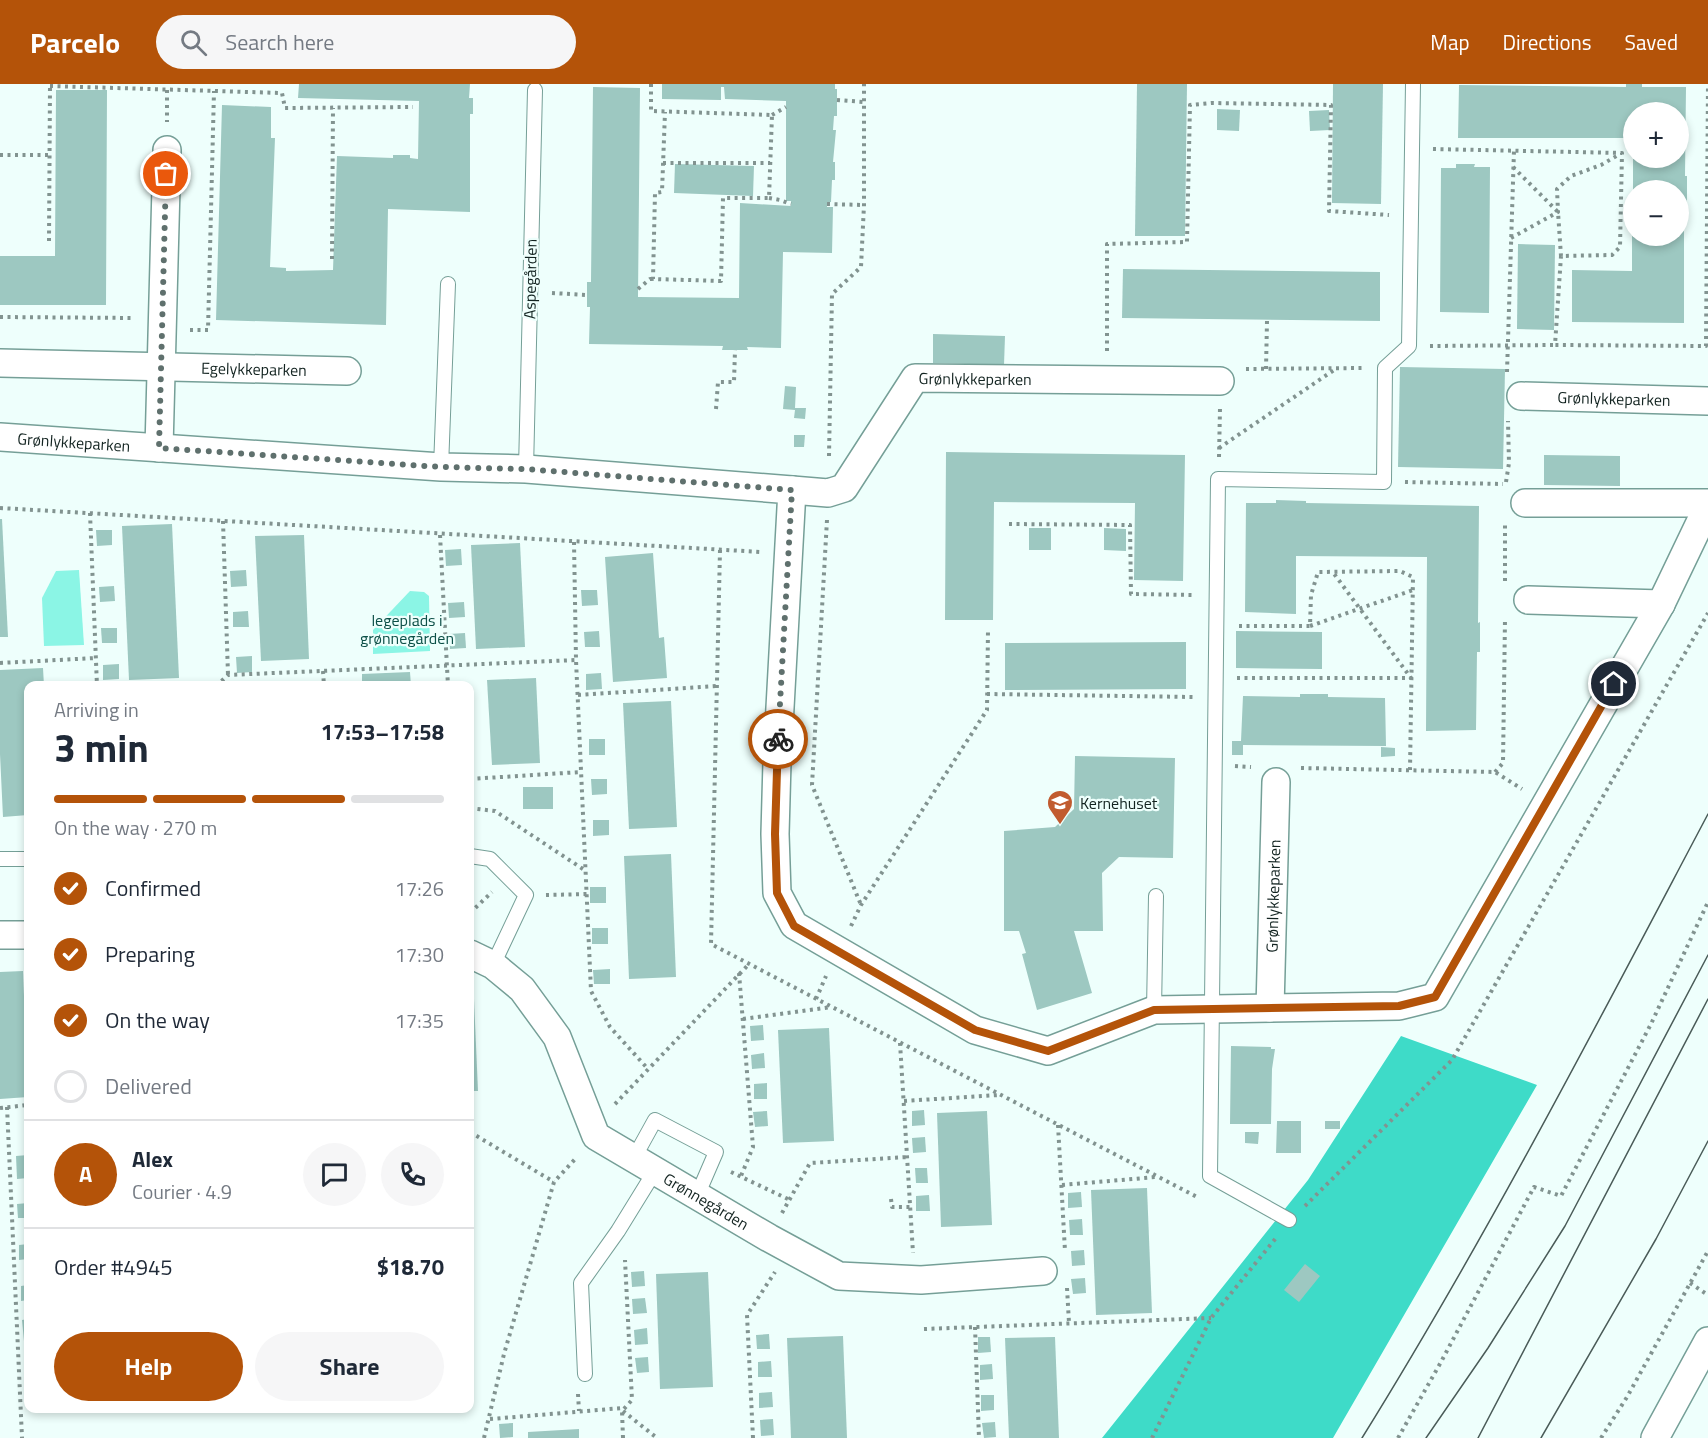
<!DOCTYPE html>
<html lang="en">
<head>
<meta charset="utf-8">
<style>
  :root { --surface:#fff; --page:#f6f6f7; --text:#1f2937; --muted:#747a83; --line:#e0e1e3; --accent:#b45309 }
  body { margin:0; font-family:"Titillium Web",sans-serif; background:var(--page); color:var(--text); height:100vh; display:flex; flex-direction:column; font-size:22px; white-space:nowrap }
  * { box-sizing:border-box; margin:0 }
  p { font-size:20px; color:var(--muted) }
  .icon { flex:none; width:33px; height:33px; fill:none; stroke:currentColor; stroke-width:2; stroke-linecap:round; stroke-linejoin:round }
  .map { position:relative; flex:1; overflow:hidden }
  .drawer { position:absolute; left:24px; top:597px; width:450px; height:732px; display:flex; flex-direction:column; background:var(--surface); border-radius:12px; box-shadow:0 3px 9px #0003 }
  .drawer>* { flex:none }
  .tools { position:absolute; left:1623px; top:18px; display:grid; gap:12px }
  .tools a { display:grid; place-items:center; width:66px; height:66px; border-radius:50%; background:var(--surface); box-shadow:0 3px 9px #0003; font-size:30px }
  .pin { position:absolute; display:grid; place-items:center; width:51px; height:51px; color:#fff; margin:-26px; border:3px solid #fff; border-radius:50%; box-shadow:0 2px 6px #0007 }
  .courier { position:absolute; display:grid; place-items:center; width:60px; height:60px; margin:-30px; border:4px solid #b45309; border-radius:50%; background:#fff; color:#222; box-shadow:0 2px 8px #0007 }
  .headline em { font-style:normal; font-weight:700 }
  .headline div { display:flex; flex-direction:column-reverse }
  .headline { display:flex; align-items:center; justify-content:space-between; height:102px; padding:0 30px }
  h1 { font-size:39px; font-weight:700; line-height:45px }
  .bar { display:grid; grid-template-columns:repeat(4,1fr); gap:9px 6px; align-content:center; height:72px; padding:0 30px }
  .bar i { height:8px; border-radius:4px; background:var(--line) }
  .bar .current { background:var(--accent) }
  .bar p { grid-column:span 4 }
  .line { display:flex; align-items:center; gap:15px; padding:0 30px; border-top:2px solid var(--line) }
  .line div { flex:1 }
  .round { display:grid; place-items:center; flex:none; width:63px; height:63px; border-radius:32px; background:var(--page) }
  ol { padding:0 30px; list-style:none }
  li { display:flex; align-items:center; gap:18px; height:66px }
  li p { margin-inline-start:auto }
  li .icon { padding:6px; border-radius:50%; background:var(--accent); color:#fff; stroke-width:4 }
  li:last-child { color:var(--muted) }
  li i { width:33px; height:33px; border:3px solid var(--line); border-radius:50% }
  .button { display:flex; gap:12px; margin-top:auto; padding:12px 30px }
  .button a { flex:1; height:69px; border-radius:36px; background:var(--accent); color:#fff; font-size:24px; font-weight:700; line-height:69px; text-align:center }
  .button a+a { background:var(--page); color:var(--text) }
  header { display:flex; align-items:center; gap:36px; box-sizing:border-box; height:84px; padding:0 30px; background:var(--accent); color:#fff }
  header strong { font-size:28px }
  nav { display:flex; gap:33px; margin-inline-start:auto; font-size:21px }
  .search { width:420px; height:54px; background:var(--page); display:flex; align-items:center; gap:15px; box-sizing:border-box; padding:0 21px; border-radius:33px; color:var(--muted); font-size:22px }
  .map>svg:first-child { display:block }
</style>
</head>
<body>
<header>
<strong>Parcelo</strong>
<div class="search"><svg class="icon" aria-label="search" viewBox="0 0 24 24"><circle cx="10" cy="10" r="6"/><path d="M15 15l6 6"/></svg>Search here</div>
<nav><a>Map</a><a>Directions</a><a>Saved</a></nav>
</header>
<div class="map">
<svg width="1708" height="1354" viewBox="0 0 1708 1354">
  <rect width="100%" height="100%" fill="#eefffc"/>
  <!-- green -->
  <g fill="#8bf5e5">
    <polygon points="79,486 84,561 44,562 42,514 56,487"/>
    <polygon points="410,507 424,508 429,512 430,567 373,570 373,546"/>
  </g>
  <!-- forest -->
  <polygon fill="#3edbc8" points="1401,952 1537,1001 1333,1354 1102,1354 1308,1096"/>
  <!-- building -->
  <g fill="#9dc8c1">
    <polygon points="299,0 470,0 469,14 473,14 473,30 470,30 470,128 388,125 386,241 216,236 222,21 271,23 271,54 275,54 270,183 286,184 286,187 333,186 337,72 393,74 393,71 410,71 410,74 418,75 419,17 298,14"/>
    <polygon points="662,0 835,0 835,5 837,5 837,32 834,32 833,46 836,46 833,78 835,78 835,96 832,96 831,118 827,118 827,123 833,123 832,169 783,168 781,264 747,263 748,266 722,266 723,262 589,260 590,223 587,223 587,198 591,198 593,3 640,4 638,213 739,214 740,119 791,122 791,117 786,117 786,17 725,15 724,3 721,3 721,16 662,15"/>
    <polygon points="1137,0 1187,0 1185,152 1135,152"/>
    <polygon points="1333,0 1383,0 1381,120 1332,119"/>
    <polygon points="1626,0 1642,0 1642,3 1686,3 1685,92 1687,92 1687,122 1684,122 1684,239 1572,238 1572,186 1632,187 1632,152 1678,152 1678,106 1633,106 1633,74 1678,74 1678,28 1634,28 1634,54 1458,54 1459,1 1626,3"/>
    <polygon points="56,6 107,6 106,221 0,221 0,172 55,172"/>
    <polygon points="1217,25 1240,26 1239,47 1217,46"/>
    <polygon points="1329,26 1330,46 1310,47 1309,27"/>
    <polygon points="675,80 754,82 753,112 674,109"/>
    <polygon points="1456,80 1475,80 1474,83 1490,83 1489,229 1440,228 1441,84 1456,84"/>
    <polygon points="1518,160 1555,161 1554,246 1517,245"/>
    <polygon points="1123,185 1380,188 1380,237 1122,234"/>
    <polygon points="933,250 1005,252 1004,281 933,279"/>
    <polygon points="1400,283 1505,285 1503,385 1398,383"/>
    <polygon points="785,302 796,303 795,324 806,324 805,335 794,334 795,326 783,325"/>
    <polygon points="794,351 805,351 804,363 794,363"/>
    <polygon points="946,368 1185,371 1183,497 1134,496 1135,419 994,418 993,536 945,536"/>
    <polygon points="1544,371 1620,372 1620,402 1544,401"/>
    <polygon points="1276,416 1306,417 1306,419 1479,422 1478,539 1480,538 1480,568 1477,568 1476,646 1426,647 1427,473 1296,472 1296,530 1245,528 1246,419 1276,419"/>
    <polygon points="0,435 2,435 8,553 0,553"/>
    <polygon points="172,440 179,594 129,596 122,442"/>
    <rect x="1029" y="444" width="22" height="22"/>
    <polygon points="1104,444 1126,445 1126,467 1104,466"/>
    <polygon points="96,446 112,446 112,461 97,462"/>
    <polygon points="304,451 309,575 261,577 255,452"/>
    <polygon points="520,459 525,563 476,565 471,461"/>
    <polygon points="461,465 462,481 446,482 445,466"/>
    <polygon points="653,469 659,554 664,553 667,594 613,598 605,473"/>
    <polygon points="246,486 247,502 231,503 230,487"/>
    <polygon points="114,502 115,517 100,518 99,503"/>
    <polygon points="581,506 597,506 598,521 582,522"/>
    <polygon points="464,518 465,533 449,534 448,519"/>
    <polygon points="248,527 249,543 233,543 233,528"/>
    <polygon points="101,544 117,544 117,559 102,559"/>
    <polygon points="599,547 600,563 585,563 584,548"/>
    <polygon points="1236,547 1322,548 1322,585 1236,584"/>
    <polygon points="465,549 466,564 450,565 449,550"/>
    <polygon points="1186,558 1186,605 1005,606 1005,559"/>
    <polygon points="252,572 252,588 237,589 236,573"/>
    <polygon points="119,580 119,595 103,596 103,581"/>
    <polygon points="43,584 44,602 28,602 28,731 3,733 0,670 0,586"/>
    <polygon points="410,588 411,602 362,602 362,590"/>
    <polygon points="601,589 602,605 586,606 586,590"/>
    <polygon points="536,594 540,679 492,681 487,596"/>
    <polygon points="1300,610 1328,610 1328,613 1385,614 1386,662 1243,661 1243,671 1232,671 1232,657 1241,657 1243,612 1300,613"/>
    <polygon points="671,617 677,743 629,745 623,619"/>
    <rect x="589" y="655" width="16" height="16"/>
    <polygon points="1381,663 1395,664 1395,672 1381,673"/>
    <polygon points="1075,672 1175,674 1173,774 1119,773 1102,789 1103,847 1074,847 1092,909 1037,926 1022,870 1026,869 1019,847 1004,847 1004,747 1055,743 1074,725"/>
    <polygon points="473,675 474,691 470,691 470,676"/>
    <polygon points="591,695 607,695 607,710 592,711"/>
    <rect x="523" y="703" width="30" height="22"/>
    <polygon points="593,736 609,736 609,751 593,752"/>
    <polygon points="671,770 676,893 629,895 624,772"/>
    <rect x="590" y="803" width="16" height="16"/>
    <rect x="592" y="844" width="16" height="16"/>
    <polygon points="610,885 610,900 594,900 593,886"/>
    <polygon points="23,887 28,1013 0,1015 0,888"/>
    <polygon points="470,915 474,915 478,1007 470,1007"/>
    <polygon points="763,941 764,956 751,957 750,942"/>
    <polygon points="829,944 834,1057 783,1059 778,946"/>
    <polygon points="1231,962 1271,963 1271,965 1275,965 1272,985 1271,1040 1230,1040"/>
    <polygon points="764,969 765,984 752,985 751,971"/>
    <polygon points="767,999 767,1015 754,1015 754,1000"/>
    <polygon points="924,1026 925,1041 912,1042 912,1027"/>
    <polygon points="767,1027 768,1042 755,1043 753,1028"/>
    <polygon points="987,1027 992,1141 941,1143 937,1029"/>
    <polygon points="1277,1037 1301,1037 1301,1069 1276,1069"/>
    <rect x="1325" y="1037" width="15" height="8"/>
    <polygon points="1245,1048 1259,1048 1258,1060 1245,1059"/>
    <polygon points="925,1053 926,1068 913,1069 912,1054"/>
    <polygon points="28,1071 28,1094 17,1095 16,1072"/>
    <polygon points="915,1084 927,1084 928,1099 916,1099"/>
    <polygon points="1147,1104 1152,1229 1096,1231 1091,1106"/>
    <polygon points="1081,1108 1082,1123 1068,1124 1068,1109"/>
    <polygon points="929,1111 930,1127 916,1127 916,1112"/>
    <polygon points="28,1119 28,1134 18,1134 17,1120"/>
    <polygon points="1082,1135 1083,1151 1070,1151 1069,1136"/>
    <polygon points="28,1160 28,1175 19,1176 19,1161"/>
    <polygon points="1084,1166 1085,1181 1072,1182 1071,1167"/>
    <polygon points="1305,1180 1320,1192 1299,1218 1284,1206"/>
    <polygon points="644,1187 645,1202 632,1203 631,1188"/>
    <polygon points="708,1188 713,1303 660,1305 656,1190"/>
    <polygon points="1085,1194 1086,1209 1073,1210 1071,1195"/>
    <polygon points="28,1201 28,1216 21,1217 21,1202"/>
    <polygon points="645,1214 647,1229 633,1230 632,1215"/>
    <polygon points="28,1235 28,1257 24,1257 22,1236"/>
    <polygon points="647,1244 648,1260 635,1261 634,1246"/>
    <polygon points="769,1250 770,1265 757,1265 756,1251"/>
    <polygon points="843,1252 847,1354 791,1354 787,1254"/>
    <polygon points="978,1253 990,1253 991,1268 978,1269"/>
    <polygon points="1055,1253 1059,1354 1009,1354 1005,1254"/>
    <polygon points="648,1273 649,1288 637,1289 635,1274"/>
    <polygon points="771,1277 772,1293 758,1293 758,1278"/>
    <polygon points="992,1280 993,1295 980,1296 980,1281"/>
    <polygon points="772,1308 773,1323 759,1324 759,1309"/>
    <polygon points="981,1311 994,1311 994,1326 981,1327"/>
    <polygon points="773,1335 774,1351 761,1352 760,1336"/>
    <polygon points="995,1338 996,1353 984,1354 982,1339"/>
    <polygon points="513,1339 513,1353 500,1354 499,1340"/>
    <polygon points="579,1345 579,1354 528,1354 528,1348"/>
  </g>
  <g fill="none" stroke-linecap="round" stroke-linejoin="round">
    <defs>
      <g id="lane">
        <polyline points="441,383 448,200"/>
        <polyline points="526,385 535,6"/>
        <polyline points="470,772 490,775 526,811 493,881"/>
        <polyline points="0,775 28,775"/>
        <polyline points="1154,926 1156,812"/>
        <polyline points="634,1074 655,1036 716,1068 697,1112"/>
        <polyline points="1289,1136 1210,1092 1218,395 1384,398 1385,284 1409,262 1413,0"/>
        <polyline points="585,1290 581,1199 618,1147 655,1087"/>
      </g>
      <g id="street">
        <path id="s1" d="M0,279L347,287"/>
        <path id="s2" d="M1521,312L1708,317"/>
        <path id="s3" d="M0,353L441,383L526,385L792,406L777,678L775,750L777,809L794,841L975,946L1048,967L1154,926L1399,922L1435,913L1661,520L1708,422"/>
        <polyline points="159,364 167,66"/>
        <path id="s4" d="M792,406L828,409L844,404L915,294L1220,297"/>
        <polyline points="1525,419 1708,419"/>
        <polyline points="1528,516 1661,520"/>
        <polyline points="0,851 28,851"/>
        <path id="s5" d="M470,870L493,881L522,905L557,953L596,1052L769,1154L839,1192L921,1196L1043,1187"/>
        <path id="s6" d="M1270,924L1276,698"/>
        <polyline points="1655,1354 1708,1257"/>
      </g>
    </defs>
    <!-- lane casing -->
    <use href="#lane" stroke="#759f97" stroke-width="16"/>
    <!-- street casing -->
    <use href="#street" stroke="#759f97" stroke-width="30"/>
    <!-- path -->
    <g stroke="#829390" stroke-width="4" stroke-dasharray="3 4.5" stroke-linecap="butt">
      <polyline points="651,0 651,27 772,31 769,114 723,114 721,197 653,195 655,109 662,108 665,28"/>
      <polyline points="50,2 282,9 285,24 413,23"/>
      <polyline points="167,6 167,38"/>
      <polyline points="837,16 864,18"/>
      <polyline points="772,31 786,23"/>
      <polyline points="1433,65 1622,69 1620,163 1612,171 1561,172 1555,261 1706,262 1708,0"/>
      <polyline points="0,71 50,71"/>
      <polyline points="663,79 770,79"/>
      <polyline points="1513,83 1558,128 1561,172"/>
      <polyline points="769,114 780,116 791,120"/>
      <polyline points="827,120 864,121"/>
      <polyline points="1511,154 1558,128 1557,105 1571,92 1601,81 1620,70"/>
      <polyline points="49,157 50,1"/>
      <polyline points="332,175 333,24"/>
      <polyline points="638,205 650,195 653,195"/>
      <polyline points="552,209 587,211"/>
      <polyline points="0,233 134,234"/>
      <polyline points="190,246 208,246 214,7"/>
      <polyline points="1430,262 1555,261"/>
      <polyline points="1107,267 1107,160 1187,158 1190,21 1211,19 1331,21 1329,127 1389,131"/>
      <polyline points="1246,285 1364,284"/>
      <polyline points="1266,285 1267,237"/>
      <polyline points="1507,288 1514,66"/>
      <polyline points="716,325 718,298 734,298 735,266"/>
      <polyline points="1219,364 1334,286"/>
      <polyline points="829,372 832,210 861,183 864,121 864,0"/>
      <polyline points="1219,373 1220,324"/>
      <polyline points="1405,398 1503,400"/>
      <polyline points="1506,398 1509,379 1508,337"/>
      <polyline points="0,424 761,468"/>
      <polyline points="90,429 97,602"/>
      <polyline points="827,436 812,701 861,821"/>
      <polyline points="223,437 228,591"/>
      <polyline points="1009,440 1130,441 1131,510 1195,511"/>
      <polyline points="440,451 448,602"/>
      <polyline points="574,458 576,576 591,907 610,943 648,985"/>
      <polyline points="720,466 711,860 1199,1114"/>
      <polyline points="1505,497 1505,439"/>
      <polyline points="1239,542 1310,542 1311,511 1318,488 1400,487 1413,493 1410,686"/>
      <polyline points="1310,542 1413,506"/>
      <polyline points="0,579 96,574"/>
      <polyline points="323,587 324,602"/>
      <polyline points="1237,594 1411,594 1332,487"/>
      <polyline points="216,602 228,591 576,576"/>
      <polyline points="987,610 1193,613"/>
      <polyline points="578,611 717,602"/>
      <polyline points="1235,682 1251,683"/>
      <polyline points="1301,684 1495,688 1522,705"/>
      <polyline points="1495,688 1503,679 1505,535"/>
      <polyline points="470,695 581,688"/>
      <polyline points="470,724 495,727 586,787"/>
      <polyline points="546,811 587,810"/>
      <polyline points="470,829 492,808"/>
      <polyline points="851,842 861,821 987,626 988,546"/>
      <polyline points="739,889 753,1063 741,1092"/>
      <polyline points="816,915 826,892"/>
      <polyline points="743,935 832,923"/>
      <polyline points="900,959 913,1169"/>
      <polyline points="904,1017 999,1011"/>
      <polyline points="615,1020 749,880"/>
      <polyline points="7,1023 22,1354"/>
      <polyline points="0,1024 28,1021"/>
      <polyline points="1058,1041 1065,1167"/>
      <polyline points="470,1048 554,1098"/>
      <polyline points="731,1088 790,1116"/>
      <polyline points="1062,1101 1156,1093"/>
      <polyline points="891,1115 892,1123 911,1123"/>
      <polyline points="1305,1122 1452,976 1708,529"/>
      <polyline points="782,1129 810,1079 908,1073"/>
      <polyline points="1690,1199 1708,1211"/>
      <polyline points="1067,1204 1069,1239"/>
      <polyline points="975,1243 979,1354"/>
      <polyline points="924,1245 1211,1234"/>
      <polyline points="578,1310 579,1327"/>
      <polyline points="623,1327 657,1354"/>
      <polyline points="490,1335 623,1324"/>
      <polyline points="484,1354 504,1270 554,1098 577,1073"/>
      <polyline points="623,1354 622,1327 632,1316 625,1176"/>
      <polyline points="753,1354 747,1231 775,1188"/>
      <polyline points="1152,1354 1211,1234 1276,1154"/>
      <polyline points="1398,1354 1441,1278 1534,1103 1561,1112 1651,940 1708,818"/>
      <polyline points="1601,1354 1627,1313 1708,1167"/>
    </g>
    <!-- lane -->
    <use href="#lane" stroke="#fff" stroke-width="14"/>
    <!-- street -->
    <use href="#street" stroke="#fff" stroke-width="27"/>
    <!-- tram -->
    <g stroke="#4a5b58" stroke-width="1.5">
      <path d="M1362,1354C1488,1151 1597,940 1708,730"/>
      <polyline points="1426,1354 1488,1264 1565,1142 1708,871"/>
      <polyline points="1478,1354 1708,915"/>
      <polyline points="1541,1354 1656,1155 1708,1057"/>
    </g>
  </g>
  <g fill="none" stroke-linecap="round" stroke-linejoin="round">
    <!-- done -->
    <polyline stroke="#5f706d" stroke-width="6" stroke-dasharray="0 10.8" points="166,90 159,364 441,383 525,385 792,406 778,655"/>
    <!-- route -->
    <polyline stroke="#b45309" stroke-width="8" points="778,655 775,750 777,809 794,842 975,946 1048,967 1154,926 1399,922 1435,913 1614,600"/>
  </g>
  <!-- icons -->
  <defs>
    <symbol id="school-pin" viewBox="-11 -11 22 30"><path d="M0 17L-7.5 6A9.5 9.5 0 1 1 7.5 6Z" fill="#c15b2f" stroke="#eefffc"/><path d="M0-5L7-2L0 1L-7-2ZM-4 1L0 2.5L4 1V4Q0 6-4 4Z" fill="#fff"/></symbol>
  </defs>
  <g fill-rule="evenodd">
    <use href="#school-pin" x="1045" y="704" width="30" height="40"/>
  </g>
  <g text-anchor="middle" stroke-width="4.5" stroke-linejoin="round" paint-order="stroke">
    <!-- street labels -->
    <g font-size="16" fill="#122320" stroke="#eefffc">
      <text transform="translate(530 195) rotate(-89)" y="6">Aspegården</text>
      <text dy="6" stroke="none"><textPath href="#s1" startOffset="254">Egelykkeparken</textPath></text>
      <text dy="6" stroke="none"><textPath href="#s4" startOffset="244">Grønlykkeparken</textPath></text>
      <text dy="6" stroke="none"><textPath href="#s2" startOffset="93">Grønlykkeparken</textPath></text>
      <text dy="6" stroke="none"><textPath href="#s3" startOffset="74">Grønlykkeparken</textPath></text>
      <text dy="6" stroke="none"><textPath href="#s6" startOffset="112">Grønlykkeparken</textPath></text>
      <text dy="6" stroke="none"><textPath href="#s5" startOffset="357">Grønnegården</textPath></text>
    </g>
    <!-- park labels -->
    <g font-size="16" fill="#0c4f47" stroke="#eefffc">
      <text x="407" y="542">legeplads i<tspan x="407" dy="18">grønnegården</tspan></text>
    </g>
    <!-- poi labels -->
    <g font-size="16" fill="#122320" stroke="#eefffc" text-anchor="start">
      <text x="1080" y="725">Kernehuset</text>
    </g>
  </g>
</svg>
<div class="tools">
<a>+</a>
<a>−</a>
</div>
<div class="pin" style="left:166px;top:90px;background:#ea580c"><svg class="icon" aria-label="bag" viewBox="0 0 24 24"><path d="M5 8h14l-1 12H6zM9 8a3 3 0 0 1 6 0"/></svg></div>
<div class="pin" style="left:1614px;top:600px;background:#1f2937"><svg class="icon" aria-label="home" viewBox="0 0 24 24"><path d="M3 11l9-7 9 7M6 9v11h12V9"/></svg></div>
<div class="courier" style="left:778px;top:655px"><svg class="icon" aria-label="bike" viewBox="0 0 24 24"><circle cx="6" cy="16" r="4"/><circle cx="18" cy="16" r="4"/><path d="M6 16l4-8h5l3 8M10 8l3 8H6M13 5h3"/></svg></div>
<section class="drawer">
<div class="headline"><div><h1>3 min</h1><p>Arriving in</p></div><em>17:53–17:58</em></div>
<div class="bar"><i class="current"></i><i class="current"></i><i class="current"></i><i></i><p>On the way · 270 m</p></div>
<ol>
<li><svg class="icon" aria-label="check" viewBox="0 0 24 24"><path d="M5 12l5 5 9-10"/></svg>Confirmed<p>17:26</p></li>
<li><svg class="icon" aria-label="check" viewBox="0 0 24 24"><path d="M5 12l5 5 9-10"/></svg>Preparing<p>17:30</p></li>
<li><svg class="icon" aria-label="check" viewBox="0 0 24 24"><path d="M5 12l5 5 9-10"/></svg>On the way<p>17:35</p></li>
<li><i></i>Delivered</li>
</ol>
<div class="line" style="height:108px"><b class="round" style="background:var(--accent);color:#fff">A</b><div><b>Alex</b><p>Courier · 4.9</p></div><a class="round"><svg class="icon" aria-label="chat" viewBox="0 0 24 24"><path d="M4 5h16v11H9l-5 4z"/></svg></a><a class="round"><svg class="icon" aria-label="phone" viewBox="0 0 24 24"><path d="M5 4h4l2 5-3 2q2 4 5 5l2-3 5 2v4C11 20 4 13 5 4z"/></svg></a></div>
<div class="line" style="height:78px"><div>Order #4945</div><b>$18.70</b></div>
<div class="button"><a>Help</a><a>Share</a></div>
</section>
</div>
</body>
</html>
